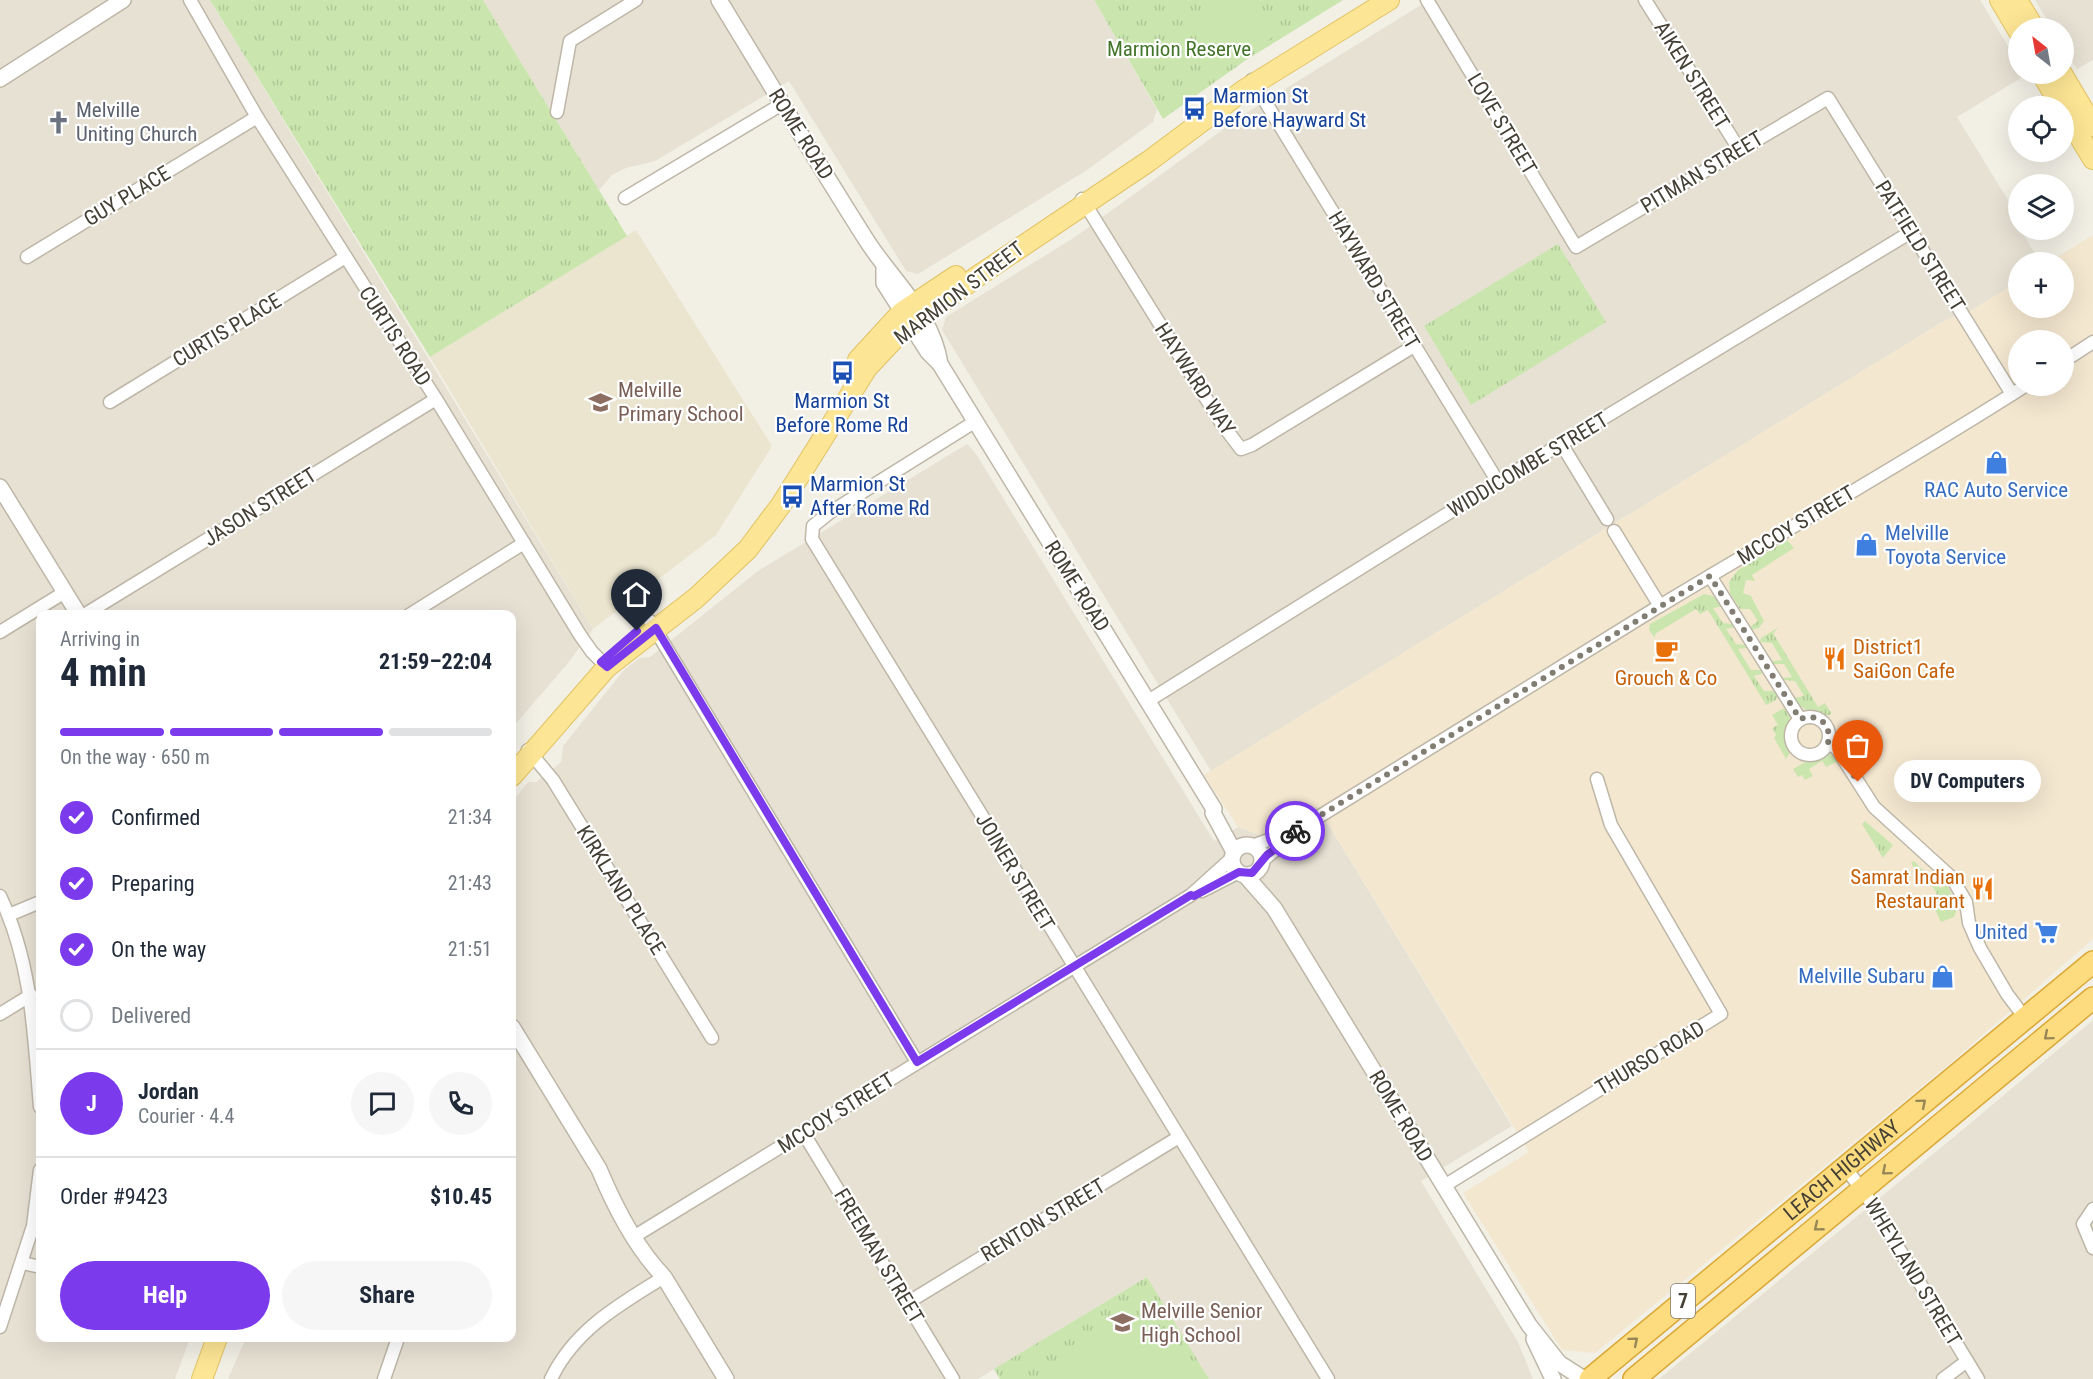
<!DOCTYPE html>
<html lang="en">
<head>
<meta charset="utf-8">
<style>
  :root { --surface:#fff; --page:#f6f6f7; --text:#1f2937; --muted:#747a83; --line:#e0e1e3; --accent:#7c3aed }
  body { margin:0; font-family:"Roboto Condensed",sans-serif; background:var(--page); color:var(--text); height:100vh; display:flex; flex-direction:column; font-size:22px; white-space:nowrap }
  * { box-sizing:border-box; margin:0 }
  p { font-size:20px; color:var(--muted) }
  .icon { flex:none; width:33px; height:33px; fill:none; stroke:currentColor; stroke-width:2; stroke-linecap:round; stroke-linejoin:round }
  .map { position:relative; flex:1; overflow:hidden }
  .drawer { position:absolute; left:36px; top:610px; width:480px; height:732px; display:flex; flex-direction:column; background:var(--surface); border-radius:12px; box-shadow:0 6px 24px #0002 }
  .drawer>* { flex:none }
  .needle { width:39px; rotate:329deg }
  .buttons { position:absolute; left:2008px; top:18px; display:grid; gap:12px }
  .buttons a { display:grid; place-items:center; width:66px; height:66px; border-radius:50%; background:var(--surface); box-shadow:0 6px 24px #0002; font-size:30px }
  .pin { position:absolute; display:grid; place-items:center; width:51px; height:51px; color:#fff; margin:-62px -26px; border-radius:50% 50% 50% 0; rotate:-45deg; box-shadow:0 0 6px #0007 }
  .pin .icon { rotate:45deg }
  .courier { position:absolute; display:grid; place-items:center; width:60px; height:60px; margin:-30px; border:4px solid #7c3aed; border-radius:50%; background:#fff; color:#222; box-shadow:0 2px 8px #0007 }
  .bubble { position:absolute; height:42px; border-radius:21px; background:var(--surface); box-shadow:0 6px 24px #0002; font-size:20px; font-weight:700; line-height:42px; text-align:center }
  .headline em { font-style:normal; font-weight:700 }
  .headline div { display:flex; flex-direction:column-reverse }
  .headline { display:flex; align-items:center; justify-content:space-between; height:102px; padding:0 24px }
  h1 { font-size:39px; font-weight:700; line-height:45px }
  .bar { display:grid; grid-template-columns:repeat(4,1fr); gap:9px 6px; align-content:center; height:72px; padding:0 24px }
  .bar i { height:8px; border-radius:4px; background:var(--line) }
  .bar .current { background:var(--accent) }
  .bar p { grid-column:span 4 }
  .line { display:flex; align-items:center; gap:15px; padding:0 24px; border-top:2px solid var(--line) }
  .line div { flex:1 }
  .round { display:grid; place-items:center; flex:none; width:63px; height:63px; border-radius:32px; background:var(--page) }
  ol { padding:0 24px; list-style:none }
  li { display:flex; align-items:center; gap:18px; height:66px }
  li p { margin-inline-start:auto }
  li .icon { padding:6px; border-radius:50%; background:var(--accent); color:#fff; stroke-width:4 }
  li:last-child { color:var(--muted) }
  li i { width:33px; height:33px; border:3px solid var(--line); border-radius:50% }
  .primary-button { display:flex; gap:12px; margin-top:auto; padding:12px 24px }
  .primary-button a { flex:1; height:69px; border-radius:36px; background:var(--accent); color:#fff; font-size:24px; font-weight:700; line-height:69px; text-align:center }
  .primary-button a+a { background:var(--page); color:var(--text) }
  .map>svg:first-child { display:block }
</style>
</head>
<body>
<div class="map">
<svg width="2093" height="1379" viewBox="0 0 2093 1379">
  <defs>
    <pattern id="grass-tufts" width="24" height="20" patternUnits="userSpaceOnUse" patternTransform="scale(1.5)"><rect width="24" height="20" fill="#cae6ae"/><path d="M3 7l-1-3M5 7V3M7 7l1-3M15 17l-1-3M17 17v-4M19 17l1-3" fill="none" stroke="#afc696"/></pattern>
  </defs>
  <rect width="100%" height="100%" fill="#f2efe5"/>
  <!-- residential -->
  <g fill="#e6e1d3">
    <polygon points="0,0 210,0 593,629 568,663 512,728 512,615 40,615 40,1338 190,1338 175,1379 0,1379"/>
    <polygon points="483,0 1094,0 1157,110 1153,122 1087,170 918,274 906,271 789,81 655,161 626,168 612,175 599,190"/>
    <polygon points="1429,0 1980,0 2019,64 2019,74 2026,75 1957,117 2019,218 2019,230 2027,231 2023,234 2040,262 2019,262 2019,281 1972,310 1944,321 1211,771 942,330 946,317 1075,237 1243,115"/>
    <polygon points="2035,0 2093,0 2093,60 2077,69 2064,48 2064,28 2052,28"/>
    <polygon points="967,444 976,454 1214,841 1238,827 1263,836 1317,806 1512,1126 1421,1181 1518,1342 1533,1379 1209,1379 1147,1277 978,1379 228,1379 246,1338 512,1338 512,802 528,782 536,782 561,762 563,746 624,670 640,658 650,657 758,571"/>
    <polygon points="2093,1020 2093,1379 1659,1379 1966,1127"/>
  </g>
  <!-- commercial -->
  <path fill="#f4e7d0" fill-rule="evenodd" d="M2093,235V939L1948,1065L1595,1353L1562,1350L1463,1193L1529,1152L1317,806L1263,836L1238,827L1204,775L1944,321L1972,310L2019,281V308H2064V262H2049ZM2019,340H2064V386H2019Z"/>
  <!-- education -->
  <polygon fill="#ebe5cf" points="636,230 772,446 716,535 593,629 430,357"/>
  <!-- grass -->
  <g fill="url(#grass-tufts)">
    <polygon points="210,0 483,0 627,236 430,357"/>
    <polygon points="1094,0 1343,0 1246,60 1163,119"/>
    <polygon points="1558,244 1606,322 1471,405 1424,326"/>
    <polygon points="1787,540 1794,548 1752,575 1755,581 1746,580 1743,593 1751,596 1764,621 1759,628 1751,630 1749,628 1758,621 1750,609 1740,609 1730,593 1729,582 1738,570"/>
    <polygon points="1704,594 1713,596 1724,606 1713,608 1723,623 1734,624 1735,627 1726,629 1736,644 1747,645 1748,648 1738,649 1751,670 1762,670 1764,673 1754,676 1764,691 1775,691 1778,695 1776,700 1766,705 1708,610 1700,614 1696,609 1655,634 1655,638 1649,630 1650,624"/>
    <path d="M1779,627L1773,633L1818,707L1825,703L1832,714L1829,715C1814,715 1802,711 1794,698L1804,696L1795,681L1784,680L1782,678L1792,677L1784,664H1773L1772,661L1782,660L1772,643L1760,642L1761,638Z"/>
    <polygon points="1784,708 1791,718 1787,736 1791,751 1786,759 1774,738 1776,735 1772,728 1778,725 1772,715"/>
    <polygon points="1829,754 1836,757 1842,767 1836,762 1826,767 1822,761 1809,769 1813,776 1805,780 1802,775 1798,777 1793,769 1809,760"/>
    <polygon points="1865,821 1893,845 1883,858 1862,824"/>
    <polygon points="1914,861 1940,888 1947,885 1958,907 1954,917 1941,922 1930,899 1937,894 1933,887 1924,883 1911,863"/>
    <polygon points="1147,1277 1209,1379 1000,1379 994,1369"/>
  </g>
  <!-- garden -->
  <g fill="#cae6ae">
    <polygon points="1219,0 1251,0 1274,36 1218,73 1187,22"/>
    <path d="M1136,1320C1180,1331 1175,1342 1195,1379H1047C1054,1355 1086,1333 1108,1324C1116,1321 1127,1321 1136,1320Z"/>
  </g>
  <g fill="none" stroke-linecap="round" stroke-linejoin="round">
    <defs>
      <g id="minor">
        <polyline points="190,0 257,117 436,399 580,635 592,652 607,667"/>
        <polyline points="1427,0 1576,247 1828,98 2012,394"/>
        <polyline points="1645,0 1739,149"/>
        <polyline points="1252,80 1498,482"/>
        <polyline points="557,112 570,41 636,0"/>
        <polyline points="625,198 782,104"/>
        <polyline points="1082,199 1222,424 1241,449 1252,445 1414,346"/>
        <polyline points="27,257 257,117"/>
        <polyline points="2064,361 2093,342"/>
        <polyline points="110,402 344,258"/>
        <polyline points="976,421 829,513 813,526 812,539 1328,1379"/>
        <polyline points="1562,445 1607,519"/>
        <polyline points="1614,531 1660,606"/>
        <polyline points="1710,576 1800,719"/>
        <polyline points="84,615 436,399"/>
        <polyline points="409,615 524,543"/>
        <polyline points="650,621 917,1062"/>
        <polyline points="0,632 65,592"/>
        <polyline points="1148,701 1498,482 1911,232"/>
        <circle cx="1810" cy="736" r="19"/>
        <polyline points="1828,742 1837,749 1874,807 1952,878 1966,902 1969,923 1980,948 2007,994 2025,1018"/>
        <polyline points="528,750 553,780 712,1038"/>
        <path d="M1252,846L1287,833L1291,834C1412,760 1532,684 1653,610C1777,535 1903,464 2025,386"/>
        <polyline points="1261,862 1290,838 1291,835"/>
        <polyline points="1202,891 1239,872"/>
        <path d="M0,896C32,963 34,1035 40,1107"/>
        <polyline points="9,915 40,902"/>
        <polyline points="0,1014 31,995"/>
        <polyline points="804,1134 953,1379"/>
        <polyline points="1845,1167 1868,1198 1978,1379"/>
        <polyline points="1444,1186 1721,1014 1611,825 1597,779"/>
        <polyline points="2093,1209 2083,1224 2093,1248"/>
        <polyline points="635,1236 1191,895 1232,858"/>
        <polyline points="23,1263 40,1267"/>
        <polyline points="907,1303 1179,1137"/>
        <polyline points="0,1327 33,1226 40,1170"/>
        <polyline points="384,1379 398,1338"/>
        <path d="M551,1379C574,1330 620,1304 664,1277"/>
        <polyline points="1943,1379 1967,1361"/>
      </g>
      <g id="tertiary">
        <path d="M719,0C768,80 816,161 867,241C892,280 933,315 940,364"/>
        <polyline points="0,79 123,0"/>
        <polyline points="884,268 884,283 928,352 940,364 1214,809 1213,813 1234,852"/>
        <polyline points="0,487 79,615"/>
        <circle cx="1247" cy="860" r="15"/>
        <polyline points="1245,875 1274,908 1529,1325 1559,1363 1584,1379"/>
        <path d="M512,1027L599,1169C614,1205 636,1248 664,1277L726,1379"/>
        <polyline points="1534,1339 1553,1379"/>
      </g>
      <g id="primary">
        <polyline points="2000,0 2019,32"/>
        <polyline points="2017,0 2034,28"/>
        <polyline points="2042,74 2061,106"/>
        <polyline points="2062,74 2093,126"/>
        <polyline points="2064,111 2093,159"/>
        <polyline points="858,360 902,312 956,276"/>
        <polyline points="512,776 607,667 696,598 748,549 781,505 867,368 897,336 975,278 1149,161 1244,90 1389,0"/>
        <polyline points="202,1379 217,1338"/>
      </g>
      <g id="trunk">
        <path id="s1" d="M1590,1379L2093,962"/>
        <polyline points="1634,1379 2093,998"/>
      </g>
    </defs>
    <!-- minor casing -->
    <use href="#minor" stroke="#beb7a8" stroke-width="15"/>
    <!-- tertiary casing -->
    <use href="#tertiary" stroke="#beb7a8" stroke-width="18"/>
    <!-- primary casing -->
    <use href="#primary" stroke="#e1c364" stroke-width="22"/>
    <!-- trunk casing -->
    <use href="#trunk" stroke="#dba837" stroke-width="24"/>
    <!-- minor -->
    <use href="#minor" stroke="#fff" stroke-width="12"/>
    <!-- tertiary -->
    <use href="#tertiary" stroke="#fff" stroke-width="15"/>
    <!-- primary -->
    <use href="#primary" stroke="#fce594" stroke-width="20"/>
    <!-- trunk -->
    <use href="#trunk" stroke="#fcdc7e" stroke-width="21"/>
  </g>
  <!-- one-way arrows -->
  <defs><path id="oneway-chevron" d="M-2-3.5L2.5 0L-2 3.5" fill="none" stroke-width="1.6" stroke-linecap="round" stroke-linejoin="round" transform="scale(1.5)"/></defs>
  <g stroke="#978656">
    <use href="#oneway-chevron" transform="translate(2048 1036) rotate(140)"/>
    <use href="#oneway-chevron" transform="translate(1922 1103) rotate(-40)"/>
    <use href="#oneway-chevron" transform="translate(1886 1171) rotate(140)"/>
    <use href="#oneway-chevron" transform="translate(1818 1227) rotate(141)"/>
    <use href="#oneway-chevron" transform="translate(1634 1341) rotate(-40)"/>
  </g>
  <g fill="none" stroke-linecap="round" stroke-linejoin="round">
    <!-- done -->
    <path stroke="#827d73" stroke-width="6" stroke-dasharray="0 10.8" d="M1295,831L1710,576L1800,719C1817,713 1832,723 1828,742L1837,748L1858,782"/>
    <!-- route -->
    <polyline stroke="#7c3aed" stroke-width="8" points="637,631 601,662 607,667 656,628 917,1062 1191,895 1194,896 1239,872 1252,873 1267,855 1290,838 1295,831"/>
  </g>
  <!-- icons -->
  <defs>
    <symbol id="bus-bare" viewBox="-9 -9 18 18"><path d="M-5-6H5V4H4V6H2V4H-2V6H-4V4H-5ZM-3.5-4V0h7V-4ZM-3.5 1.2v1.5H-2V1.2ZM2 1.2v1.5H3.5V1.2Z" fill="#1a4fb4" stroke="#fff" stroke-width="2.5" paint-order="stroke"/></symbol>
    <symbol id="church-bare" viewBox="-9 -9 18 18"><path d="M-1.2-6h2.4v3.5h3.3v2.4h-3.3V6h-2.4V-.1h-3.3v-2.4h3.3Z" fill="#6b7280" stroke="#fff" stroke-width="2.5" paint-order="stroke"/></symbol>
    <symbol id="school-bare" viewBox="-9 -9 18 18"><path d="M0-5L7-2L0 1L-7-2ZM-4 1L0 2.5L4 1V4Q0 6-4 4Z" fill="#8d6e63" stroke="#fff" stroke-width="2.5" paint-order="stroke"/></symbol>
    <symbol id="shop-bare" viewBox="-9 -9 18 18"><path d="M-5-2.5h2.3a2.7 3.5 0 0 1 5.4 0H5L5.5 6h-11ZM-1.5-2.5h3a1.5 2.3 0 0 0-3 0Z" fill="#3f7fe0" stroke="#fff" stroke-width="2.5" paint-order="stroke"/></symbol>
    <symbol id="cafe-bare" viewBox="-9 -9 18 18"><path d="M-5.5-4.5H6V0H3Q3 3.5 0 3.5H-2.5Q-5.5 3.5-5.5 0ZM3-3.2v2h1.7v-2ZM-6 4.5H4V6H-6Z" fill="#e8710a" stroke="#fff" stroke-width="2.5" paint-order="stroke"/></symbol>
    <symbol id="restaurant-bare" viewBox="-9 -9 18 18"><path d="M-5-6h1v4h1v-4h1v4h1v-4h1v5L-1.5 .5V6h-2V.5L-5-1ZM5-6V6H3V1.5H1.5Q1.5-4 5-6Z" fill="#e8710a" stroke="#fff" stroke-width="2.5" paint-order="stroke"/></symbol>
    <symbol id="supermarket-bare" viewBox="-9 -9 18 18"><path d="M-6-5.5h2.5l.6 2H6L4.5 2H-2.5L-4.4-4H-6ZM-1.5 3.2a1.3 1.3 0 1 0 .1 0ZM3 3.2a1.3 1.3 0 1 0 .1 0Z" fill="#3f7fe0" stroke="#fff" stroke-width="2.5" paint-order="stroke"/></symbol>
  </defs>
  <g fill-rule="evenodd">
    <use href="#bus-bare" x="1178" y="92" width="33" height="33"/>
    <use href="#church-bare" x="42" y="106" width="33" height="33"/>
    <use href="#bus-bare" x="826" y="356" width="33" height="33"/>
    <use href="#school-bare" x="584" y="386" width="33" height="33"/>
    <use href="#shop-bare" x="1980" y="446" width="33" height="33"/>
    <use href="#bus-bare" x="776" y="480" width="33" height="33"/>
    <use href="#shop-bare" x="1850" y="528" width="33" height="33"/>
    <use href="#cafe-bare" x="1650" y="634" width="33" height="33"/>
    <use href="#restaurant-bare" x="1818" y="642" width="33" height="33"/>
    <use href="#restaurant-bare" x="1966" y="872" width="33" height="33"/>
    <use href="#supermarket-bare" x="2030" y="916" width="33" height="33"/>
    <use href="#shop-bare" x="1926" y="960" width="33" height="33"/>
    <use href="#school-bare" x="1106" y="1306" width="33" height="33"/>
  </g>
  <g text-anchor="middle" stroke-width="4.5" stroke-linejoin="round" paint-order="stroke">
    <!-- shield labels -->
    <rect fill="#fff" stroke="#7d7972" stroke-width="1.5" x="1671" y="1284" width="24" height="34" rx="4.5"/>
    <g font-size="20" font-weight="bold" fill="#454035">
      <text x="1683" y="1308">7</text>
    </g>
    <!-- park labels -->
    <g font-size="21" fill="#427529" stroke="#fff">
      <text x="1179" y="56">Marmion Reserve</text>
    </g>
    <!-- street labels -->
    <g font-size="21" fill="#454035" stroke="#fff">
      <text transform="translate(1692 75) rotate(58)" y="7">AIKEN STREET</text>
      <text transform="translate(1502 124) rotate(59)" y="7">LOVE STREET</text>
      <text transform="translate(801 134) rotate(58)" y="7">ROME ROAD</text>
      <text transform="translate(1702 172) rotate(-31)" y="7">PITMAN STREET</text>
      <text transform="translate(127 196) rotate(-31)" y="7">GUY PLACE</text>
      <text transform="translate(1920 246) rotate(58)" y="7">PATFIELD STREET</text>
      <text transform="translate(1374 280) rotate(59)" y="7">HAYWARD STREET</text>
      <text transform="translate(959 293) rotate(-37)" y="7">MARMION STREET</text>
      <text transform="translate(227 330) rotate(-31)" y="7">CURTIS PLACE</text>
      <text transform="translate(395 336) rotate(57)" y="7">CURTIS ROAD</text>
      <text transform="translate(1195 379) rotate(57)" y="7">HAYWARD WAY</text>
      <text transform="translate(1528 465) rotate(-31)" y="7">WIDDICOMBE STREET</text>
      <text transform="translate(260 507) rotate(-32)" y="7">JASON STREET</text>
      <text transform="translate(1796 525) rotate(-31)" y="7">MCCOY STREET</text>
      <text transform="translate(1077 586) rotate(58)" y="7">ROME ROAD</text>
      <text transform="translate(1015 872) rotate(59)" y="7">JOINER STREET</text>
      <text transform="translate(621 890) rotate(58)" y="7">KIRKLAND PLACE</text>
      <text transform="translate(1650 1058) rotate(-31)" y="7">THURSO ROAD</text>
      <text transform="translate(836 1113) rotate(-32)" y="7">MCCOY STREET</text>
      <text transform="translate(1401 1116) rotate(59)" y="7">ROME ROAD</text>
      <text dy="7" stroke="none"><textPath href="#s1" startOffset="327">LEACH HIGHWAY</textPath></text>
      <text transform="translate(1043 1220) rotate(-31)" y="7">RENTON STREET</text>
      <text transform="translate(879 1256) rotate(59)" y="7">FREEMAN STREET</text>
      <text transform="translate(1913 1272) rotate(59)" y="7">WHEYLAND STREET</text>
    </g>
    <!-- transit labels -->
    <g font-size="21" fill="#164399" stroke="#fff" text-anchor="start">
      <text x="1213" y="103">Marmion St<tspan x="1213" dy="24">Before Hayward St</tspan></text>
      <text x="842" y="408" text-anchor="middle">Marmion St<tspan x="842" dy="24">Before Rome Rd</tspan></text>
      <text x="810" y="491">Marmion St<tspan x="810" dy="24">After Rome Rd</tspan></text>
    </g>
    <!-- worship labels -->
    <g font-size="21" fill="#5b616d" stroke="#fff" text-anchor="start">
      <text x="76" y="117">Melville<tspan x="76" dy="24">Uniting Church</tspan></text>
    </g>
    <!-- education labels -->
    <g font-size="21" fill="#785e54" stroke="#fff" text-anchor="start">
      <text x="618" y="397">Melville<tspan x="618" dy="24">Primary School</tspan></text>
      <text x="1141" y="1318">Melville Senior<tspan x="1141" dy="24">High School</tspan></text>
    </g>
    <!-- shop labels -->
    <g font-size="21" fill="#366cbe" stroke="#fff" text-anchor="end">
      <text x="1996" y="497" text-anchor="middle">RAC Auto Service</text>
      <text x="1885" y="540" text-anchor="start">Melville<tspan x="1885" dy="24">Toyota Service</tspan></text>
      <text x="2028" y="939">United</text>
      <text x="1925" y="983">Melville Subaru</text>
    </g>
    <!-- food labels -->
    <g font-size="21" fill="#c56008" stroke="#fff" text-anchor="start">
      <text x="1853" y="654">District1<tspan x="1853" dy="24">SaiGon Cafe</tspan></text>
      <text x="1666" y="685" text-anchor="middle">Grouch &amp; Co</text>
      <text x="1965" y="884" text-anchor="end">Samrat Indian<tspan x="1965" dy="24">Restaurant</tspan></text>
    </g>
  </g>
</svg>
<div class="buttons">
<a><svg class="needle" viewBox="-14 -14 28 28"><path d="M0-13l5 13h-10z" fill="#e53935"/><path d="M0 13l5-13h-10z" fill="#747a83"/></svg></a>
<a><svg class="icon" aria-label="locate" viewBox="0 0 24 24"><circle cx="12" cy="12" r="6"/><path d="M12 2v4M12 18v4M2 12h4M18 12h4"/></svg></a>
<a><svg class="icon" aria-label="layers" viewBox="0 0 24 24"><path d="M12 4l9 5-9 5-9-5zM3 14l9 5 9-5"/></svg></a>
<a>+</a>
<a>−</a>
</div>
<div class="pin" style="left:1858px;top:782px;background:#ea580c"><svg class="icon" aria-label="bag" viewBox="0 0 24 24"><path d="M5 8h14l-1 12H6zM9 8a3 3 0 0 1 6 0"/></svg></div>
<div class="pin" style="left:637px;top:631px;background:#1f2937"><svg class="icon" aria-label="home" viewBox="0 0 24 24"><path d="M3 11l9-7 9 7M6 9v11h12V9"/></svg></div>
<div class="courier" style="left:1295px;top:831px"><svg class="icon" aria-label="bike" viewBox="0 0 24 24"><circle cx="6" cy="16" r="4"/><circle cx="18" cy="16" r="4"/><path d="M6 16l4-8h5l3 8M10 8l3 8H6M13 5h3"/></svg></div>
<div class="bubble" style="left:1894px;top:760px;width:147px">DV Computers</div>
<section class="drawer">
<div class="headline"><div><h1>4 min</h1><p>Arriving in</p></div><em>21:59–22:04</em></div>
<div class="bar"><i class="current"></i><i class="current"></i><i class="current"></i><i></i><p>On the way · 650 m</p></div>
<ol>
<li><svg class="icon" aria-label="check" viewBox="0 0 24 24"><path d="M5 12l5 5 9-10"/></svg>Confirmed<p>21:34</p></li>
<li><svg class="icon" aria-label="check" viewBox="0 0 24 24"><path d="M5 12l5 5 9-10"/></svg>Preparing<p>21:43</p></li>
<li><svg class="icon" aria-label="check" viewBox="0 0 24 24"><path d="M5 12l5 5 9-10"/></svg>On the way<p>21:51</p></li>
<li><i></i>Delivered</li>
</ol>
<div class="line" style="height:108px"><b class="round" style="background:var(--accent);color:#fff">J</b><div><b>Jordan</b><p>Courier · 4.4</p></div><a class="round"><svg class="icon" aria-label="chat" viewBox="0 0 24 24"><path d="M4 5h16v11H9l-5 4z"/></svg></a><a class="round"><svg class="icon" aria-label="phone" viewBox="0 0 24 24"><path d="M5 4h4l2 5-3 2q2 4 5 5l2-3 5 2v4C11 20 4 13 5 4z"/></svg></a></div>
<div class="line" style="height:78px"><div>Order #9423</div><b>$10.45</b></div>
<div class="primary-button"><a>Help</a><a>Share</a></div>
</section>
</div>
</body>
</html>
